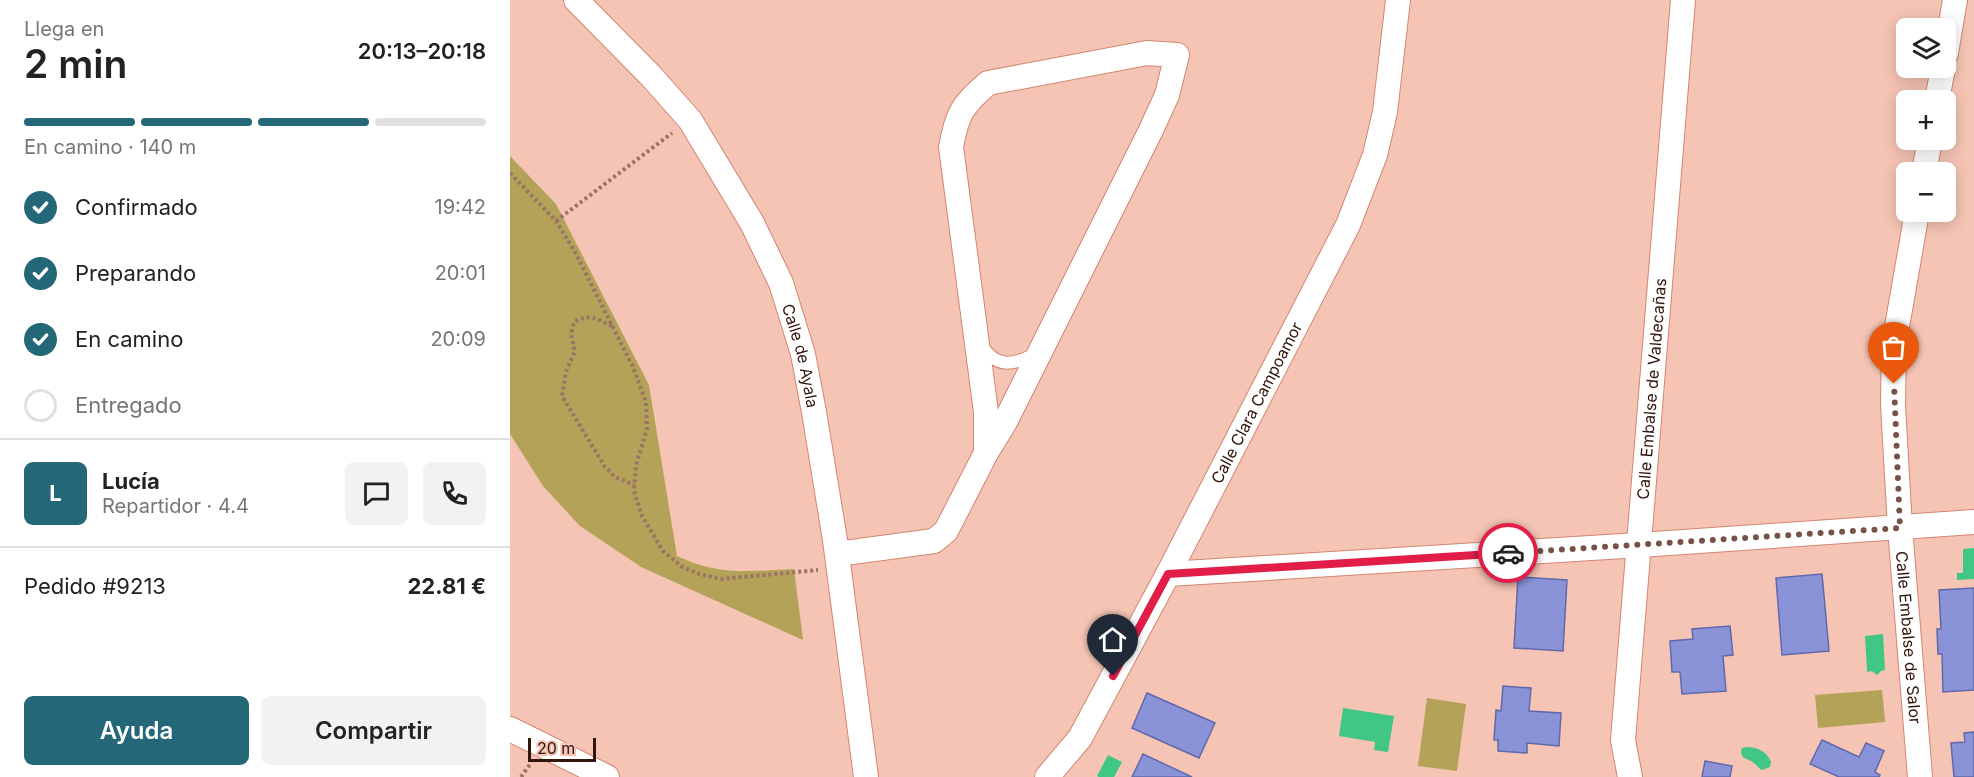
<!DOCTYPE html>
<html lang="es">
<head>
<meta charset="utf-8">
<style>
  :root { --surface:#fff; --page:#f2f2f2; --text:#222; --muted:#767676; --line:#e0e0e0; --accent:#236778 }
  body { margin:0; font-family:Inter,sans-serif; background:var(--page); color:var(--text); height:100vh; display:flex; flex-direction:column; font-size:22px; white-space:nowrap }
  * { box-sizing:border-box; margin:0 }
  p { font-size:20px; color:var(--muted) }
  .icon { flex:none; width:33px; height:33px; fill:none; stroke:currentColor; stroke-width:2; stroke-linecap:round; stroke-linejoin:round }
  .map { position:relative; flex:1; overflow:hidden }
  .panel { display:flex; flex-direction:column; background:var(--surface); width:510px }
  .panel>* { flex:none }
  .fabs { position:absolute; left:1386px; top:18px; display:grid; gap:12px }
  .fabs a { display:grid; place-items:center; width:60px; height:60px; border-radius:9px; background:var(--surface); box-shadow:0 3px 15px #0003; font-size:30px }
  .scale { position:absolute; left:18px; bottom:15px; width:68px; box-sizing:border-box; padding-left:6px; border:3px solid #32150c; border-top:0; font-size:16px; line-height:21px; white-space:nowrap; color:#32150c; -webkit-text-stroke:4px #f5c4b5; paint-order:stroke }
  .pin { position:absolute; display:grid; place-items:center; width:51px; height:51px; color:#fff; margin:-62px -26px; border-radius:50% 50% 50% 0; rotate:-45deg; box-shadow:0 0 6px #0007 }
  .pin .icon { rotate:45deg }
  .courier { position:absolute; display:grid; place-items:center; width:60px; height:60px; margin:-30px; border:4px solid #e11d48; border-radius:50%; background:#fff; color:#222; box-shadow:0 2px 8px #0007 }
  .summary em { font-style:normal; font-weight:600 }
  .summary div { display:flex; flex-direction:column-reverse }
  .summary { display:flex; align-items:center; justify-content:space-between; height:102px; padding:0 24px }
  h1 { font-size:39px; font-weight:600; line-height:45px }
  .bar { display:grid; grid-template-columns:repeat(4,1fr); gap:9px 6px; align-content:center; height:72px; padding:0 24px }
  .bar i { height:8px; border-radius:4px; background:var(--line) }
  .bar .on { background:var(--accent) }
  .bar p { grid-column:span 4 }
  .line { display:flex; align-items:center; gap:15px; padding:0 24px; border-top:2px solid var(--line) }
  .line div { flex:1 }
  .round { display:grid; place-items:center; flex:none; width:63px; height:63px; border-radius:9px; background:var(--page) }
  ol { padding:0 24px; list-style:none }
  li { display:flex; align-items:center; gap:18px; height:66px }
  li p { margin-inline-start:auto }
  li .icon { padding:6px; border-radius:50%; background:var(--accent); color:#fff; stroke-width:4 }
  li:last-child { color:var(--muted) }
  li i { width:33px; height:33px; border:3px solid var(--line); border-radius:50% }
  .cta { display:flex; gap:12px; margin-top:auto; padding:12px 24px }
  .cta a { flex:1; height:69px; border-radius:9px; background:var(--accent); color:#fff; font-size:24px; font-weight:600; line-height:69px; text-align:center }
  .cta a+a { background:var(--page); color:var(--text) }
  main { display:flex; flex:1; min-height:0 }
  .map>svg:first-child { display:block }
</style>
</head>
<body>
<main>
<section class="panel">
<div class="summary"><div><h1>2 min</h1><p>Llega en</p></div><em>20:13–20:18</em></div>
<div class="bar"><i class="on"></i><i class="on"></i><i class="on"></i><i></i><p>En camino · 140 m</p></div>
<ol>
<li><svg class="icon" aria-label="check" viewBox="0 0 24 24"><path d="M5 12l5 5 9-10"/></svg>Confirmado<p>19:42</p></li>
<li><svg class="icon" aria-label="check" viewBox="0 0 24 24"><path d="M5 12l5 5 9-10"/></svg>Preparando<p>20:01</p></li>
<li><svg class="icon" aria-label="check" viewBox="0 0 24 24"><path d="M5 12l5 5 9-10"/></svg>En camino<p>20:09</p></li>
<li><i></i>Entregado</li>
</ol>
<div class="line" style="height:108px"><b class="round" style="background:var(--accent);color:#fff">L</b><div><b>Lucía</b><p>Repartidor · 4.4</p></div><a class="round"><svg class="icon" aria-label="chat" viewBox="0 0 24 24"><path d="M4 5h16v11H9l-5 4z"/></svg></a><a class="round"><svg class="icon" aria-label="phone" viewBox="0 0 24 24"><path d="M5 4h4l2 5-3 2q2 4 5 5l2-3 5 2v4C11 20 4 13 5 4z"/></svg></a></div>
<div class="line" style="height:78px"><div>Pedido #9213</div><b>22.81 €</b></div>
<div class="cta"><a>Ayuda</a><a>Compartir</a></div>
</section>
<div class="map">
<svg width="1464" height="777" viewBox="0 0 1464 777">
  <rect width="100%" height="100%" fill="#f5c4b5"/>
  <!-- green -->
  <g fill="#b3a257">
    <path d="M0,156L46,204L139,385L167,556C208,576 240,571 284,569L293,640L131,567L70,526L33,486L0,434Z"/>
    <polygon points="1372,690 1375,722 1308,728 1305,695"/>
    <polygon points="917,698 956,704 947,771 908,766"/>
  </g>
  <!-- water -->
  <g fill="#40c784">
    <polygon points="1464,548 1464,579 1447,580 1447,573 1453,573 1453,549"/>
    <polygon points="1373,634 1375,670 1371,671 1367,675 1362,671 1357,672 1355,636"/>
    <polygon points="833,708 884,716 878,752 864,750 865,742 829,736"/>
    <path d="M1236,747C1247,747 1257,751 1261,762L1260,767L1252,770C1248,768 1245,763 1241,761C1234,758 1229,757 1232,748Z"/>
    <polygon points="598,755 612,762 604,777 589,777 587,776"/>
  </g>
  <!-- building -->
  <g fill="#8a93d8" stroke="#6169aa" stroke-width="1.5">
    <polygon points="1312,574 1319,651 1272,655 1266,578"/>
    <polygon points="1008,577 1057,580 1053,651 1004,648"/>
    <polygon points="1464,588 1464,690 1433,692 1432,654 1428,654 1427,629 1431,629 1429,590"/>
    <polygon points="1220,626 1223,655 1213,656 1216,691 1172,694 1170,672 1162,672 1160,641 1183,639 1182,629"/>
    <polygon points="993,686 1021,688 1019,711 1051,713 1049,746 1017,743 1017,753 988,751 988,740 984,740 986,710 991,711"/>
    <polygon points="637,693 705,723 689,758 622,728"/>
    <polygon points="1464,732 1464,777 1444,777 1441,743 1455,742 1454,733"/>
    <polygon points="1312,740 1349,757 1356,743 1374,751 1365,772 1370,775 1369,777 1329,777 1300,764"/>
    <polygon points="633,754 682,777 622,777"/>
    <polygon points="1195,761 1222,766 1220,777 1192,777"/>
  </g>
  <g fill="none" stroke-linecap="round" stroke-linejoin="round">
    <defs>
      <path id="lane" d="M471,345C487,369 503,365 526,354"/>
      <g id="street">
        <path id="s1" d="M66,0L141,76L180,120L242,223L271,283L293,354L304,412L325,540L356,777"/>
        <polyline points="1436,53 1445,0"/>
        <polyline points="1427,100 1433,68"/>
        <polyline points="1414,172 1420,140"/>
        <path id="s2" d="M1407,212L1384,344L1383,405L1390,528L1410,777"/>
        <path d="M327,554L424,541L436,531L476,453L495,422L641,130L657,95L667,55L637,53L478,83C452,105 447,114 441,147L476,412V453"/>
        <polyline points="658,574 1130,545 1464,522"/>
        <polyline points="0,729 97,777"/>
        <path id="s3" d="M537,777L570,738L658,574L838,225L865,155L875,112L888,0"/>
        <path id="s4" d="M1120,777L1113,740L1173,0"/>
      </g>
    </defs>
    <!-- lane casing -->
    <use href="#lane" stroke="#d3866f" stroke-width="14"/>
    <!-- street casing -->
    <use href="#street" stroke="#d3866f" stroke-width="26"/>
    <!-- path -->
    <g stroke="#9b7367" stroke-width="4" stroke-dasharray="3 3" stroke-linecap="butt">
      <polyline points="0,173 46,221 65,252 123,367 136,402 137,429 126,465 124,491 132,516 153,551 171,566 189,574 212,579 308,570"/>
      <polyline points="46,221 162,133"/>
      <path d="M102,326C86,319 80,313 64,322L61,334L65,351L56,372L52,396L95,467L105,477L124,485"/>
      <polyline points="11,777 21,763"/>
    </g>
    <!-- lane -->
    <use href="#lane" stroke="#fff" stroke-width="12"/>
    <!-- street -->
    <use href="#street" stroke="#fff" stroke-width="24"/>
  </g>
  <g fill="none" stroke-linecap="round" stroke-linejoin="round">
    <!-- done -->
    <polyline stroke="#765247" stroke-width="6" stroke-dasharray="0 10.8" points="998,553 1390,528 1384,384"/>
    <!-- route -->
    <polyline stroke="#e11d48" stroke-width="8" points="603,676 658,574 998,553"/>
  </g>
  <g text-anchor="middle" stroke-width="5" stroke-linejoin="round" paint-order="stroke">
    <!-- street labels -->
    <g font-size="16" fill="#32150c" stroke="#f5c4b5">
      <text dy="6" stroke="none"><textPath href="#s1" startOffset="428">Calle de Ayala</textPath></text>
      <text dy="6" stroke="none"><textPath href="#s4" startOffset="390">Calle Embalse de Valdecañas</textPath></text>
      <text dy="6" stroke="none"><textPath href="#s3" startOffset="430">Calle Clara Campoamor</textPath></text>
      <text dy="6" stroke="none"><textPath href="#s2" startOffset="428">Calle Embalse de Salor</textPath></text>
    </g>
  </g>
</svg>
<div class="fabs">
<a><svg class="icon" aria-label="layers" viewBox="0 0 24 24"><path d="M12 4l9 5-9 5-9-5zM3 14l9 5 9-5"/></svg></a>
<a>+</a>
<a>−</a>
</div>
<div class="scale">20 m</div>
<div class="pin" style="left:1384px;top:384px;background:#ea580c"><svg class="icon" aria-label="bag" viewBox="0 0 24 24"><path d="M5 8h14l-1 12H6zM9 8a3 3 0 0 1 6 0"/></svg></div>
<div class="pin" style="left:603px;top:676px;background:#1f2937"><svg class="icon" aria-label="home" viewBox="0 0 24 24"><path d="M3 11l9-7 9 7M6 9v11h12V9"/></svg></div>
<div class="courier" style="left:998px;top:553px"><svg class="icon" aria-label="car" viewBox="0 0 24 24"><path d="M5 17H2v-5l4-1 3-4h7l3 4 3 1v5h-3M9 17h6M6 11h13"/><circle cx="7" cy="17" r="2"/><circle cx="17" cy="17" r="2"/></svg></div>
</div>
</main>
</body>
</html>
